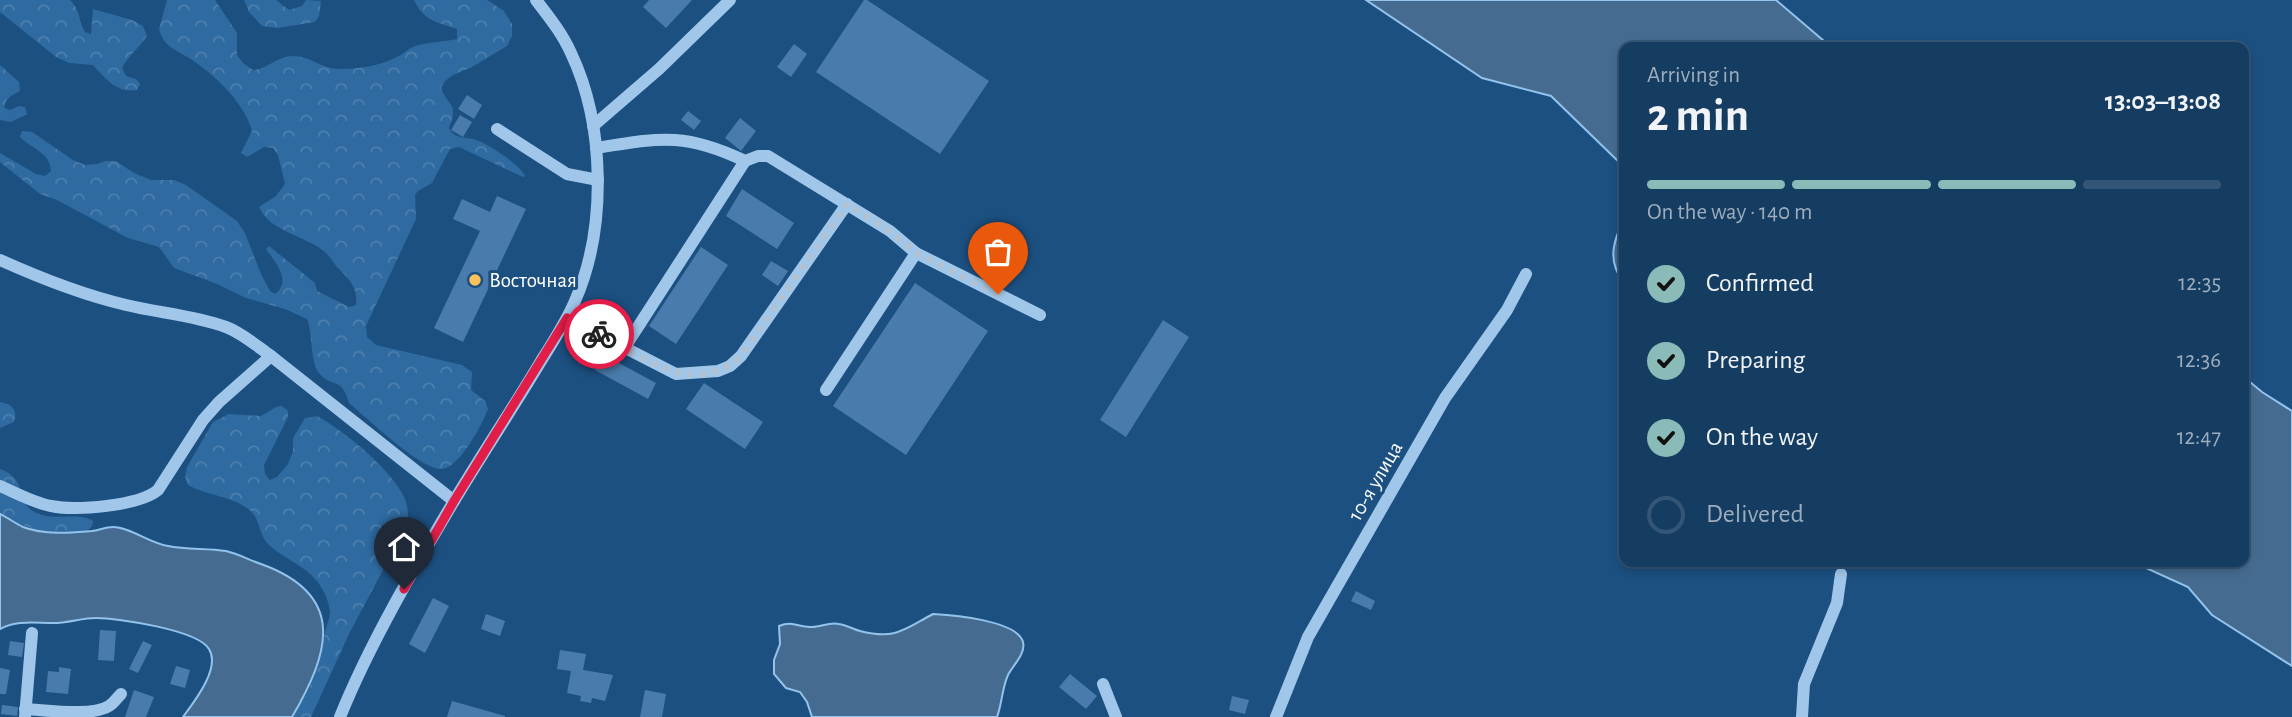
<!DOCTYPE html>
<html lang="en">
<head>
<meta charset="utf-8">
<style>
  :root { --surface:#153c61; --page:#1e4367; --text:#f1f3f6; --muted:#9dadbd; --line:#345676; --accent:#8bbbb9 }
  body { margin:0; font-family:"Alegreya Sans",sans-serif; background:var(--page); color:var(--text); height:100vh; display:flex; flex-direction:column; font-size:26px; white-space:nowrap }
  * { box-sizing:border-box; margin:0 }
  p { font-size:23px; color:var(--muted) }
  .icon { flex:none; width:38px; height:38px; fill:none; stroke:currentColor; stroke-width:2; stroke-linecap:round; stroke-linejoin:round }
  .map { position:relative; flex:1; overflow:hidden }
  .side { position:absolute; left:1619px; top:42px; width:630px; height:525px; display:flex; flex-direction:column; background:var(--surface); border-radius:14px; box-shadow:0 4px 10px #0003,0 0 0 2px var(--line) }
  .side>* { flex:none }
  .pin { position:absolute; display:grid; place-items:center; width:60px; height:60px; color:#fff; margin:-72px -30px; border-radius:50% 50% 50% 0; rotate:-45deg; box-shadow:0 0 7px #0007 }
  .pin .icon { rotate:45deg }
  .courier { position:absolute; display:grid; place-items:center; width:70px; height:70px; margin:-35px; border:5px solid #e11d48; border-radius:50%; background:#fff; color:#222; box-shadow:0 2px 9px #0007 }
  .head em { font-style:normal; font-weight:700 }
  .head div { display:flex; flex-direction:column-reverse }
  .head { display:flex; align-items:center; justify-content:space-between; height:119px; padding:0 28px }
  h1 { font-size:46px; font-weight:700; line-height:52px }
  .bar { display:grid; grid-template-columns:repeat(4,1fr); gap:10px 7px; align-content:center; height:84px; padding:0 28px }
  .bar i { height:9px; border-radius:5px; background:var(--line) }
  .bar .current { background:var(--accent) }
  .bar p { grid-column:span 4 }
  ol { padding:0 28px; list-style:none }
  li { display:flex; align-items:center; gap:21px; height:77px }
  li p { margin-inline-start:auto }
  li .icon { padding:7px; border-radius:50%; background:var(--accent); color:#111; stroke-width:4 }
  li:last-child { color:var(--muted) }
  li i { width:38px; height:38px; border:4px solid var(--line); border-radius:50% }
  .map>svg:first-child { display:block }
</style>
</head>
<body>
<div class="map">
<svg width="2292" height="717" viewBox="0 0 2292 717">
  <defs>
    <pattern id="forest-crowns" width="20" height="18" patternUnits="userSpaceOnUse" patternTransform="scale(1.75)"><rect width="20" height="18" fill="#2f6aa0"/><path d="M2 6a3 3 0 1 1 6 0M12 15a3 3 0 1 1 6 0" fill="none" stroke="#4e80ae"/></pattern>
  </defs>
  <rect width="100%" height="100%" fill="#1c5081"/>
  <!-- forest -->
  <g fill="url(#forest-crowns)">
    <path d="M0,0H70C81,11 78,20 85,32L91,34L93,9L132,20L143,26L147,36C139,48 128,56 122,68L126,76L136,79L140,84L137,90C116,93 106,79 93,65L69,63L56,57L0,12Z"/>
    <path d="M167,0H215L237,33V55L243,63L253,70C268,69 277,56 293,56C310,56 322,69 339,69C359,69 379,66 397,57C403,54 408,49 415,46C429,42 443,42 457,39V29C436,22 424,21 414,0H487L504,11L512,24V36L507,46L472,67L453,75L445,81L441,88C448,107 459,102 449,128C455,141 468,136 479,141C491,146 520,165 525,176L523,177L459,147L450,149L432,183L418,191L415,195L416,219L366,326L367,337L376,345L462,365L472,372L471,390L485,401L488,409C482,425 460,466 443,469C423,472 366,417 349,403C342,376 331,388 319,373C310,363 313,333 307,319L285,309L246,298L217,284L174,268L159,247L128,238L57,200L40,194L0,162V153L36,174L45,176L51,171C50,152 32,149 20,137L22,131L32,132L73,160L85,165L97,164L105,161H116L134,173L151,180H174L186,185L237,221L245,233L261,274L270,291L275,294C292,281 276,263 266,249L269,246L315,283L317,291L349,307L356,305C358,290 351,281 341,271C335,266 332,259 327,254C308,235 270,233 259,207L276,196L285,184L278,155L273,148L264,147L247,157L241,153L252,131C245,103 213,73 189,58C175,49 164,47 159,29Z"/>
    <polygon points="244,0 276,0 289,10 302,6 306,0 321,1 319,16 315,22 278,28 262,26 249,12"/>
    <path d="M0,65L19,82L20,91C12,95 5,98 4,108L10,110L19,106L25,107L27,114L11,122L0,120Z"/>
    <path d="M0,402C12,404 18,410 14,422L0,428Z"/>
    <path d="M282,406L288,411V417L264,465L265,474L270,480L277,477L288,464L293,451V438L305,418L317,416C344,431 390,468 404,497C408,505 408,514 408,523L349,634L311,717H292C297,708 304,699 309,689C317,671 320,651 325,632C327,625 330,618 330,611C329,601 323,589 317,581C304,565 284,559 269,545C258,535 261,518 248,509C230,495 207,496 188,485L185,477L187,467L213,422L229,414L261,416L276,407Z"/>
    <path d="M0,469C29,480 15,500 33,511C51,523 77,511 93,521L92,526L86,532C49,534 32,532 0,514Z"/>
  </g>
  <!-- water -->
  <g fill="#456c90" stroke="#93c3ec" stroke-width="2">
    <polygon points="1366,0 1776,0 1831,47 1624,47 1624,179 1622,165 1551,96 1482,78"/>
    <path d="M1624,217V283C1606,260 1614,241 1624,217Z"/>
    <polygon points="2244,377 2262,392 2292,411 2292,666 2212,615 2188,587 2133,562 2244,562"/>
    <path d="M0,514C8,518 15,523 23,527C44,535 71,533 92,531C99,530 106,527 113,527C130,527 149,543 168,546C187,550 207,548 226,551C239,554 249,560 261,564C347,595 330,652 292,717H183C194,702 221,668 209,649C198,630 118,618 96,618C82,618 68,623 53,623C34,623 17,620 0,629Z"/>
    <path d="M933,614C951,615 1017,620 1023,642C1026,654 1013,665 1008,675C1002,688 1002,704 997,717H812L807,702L800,692L786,688L774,674V660L780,644L779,626C794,620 798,628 812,627C821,627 829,622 839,624C846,625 853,629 860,631C895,640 903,630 933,614Z"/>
  </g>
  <!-- building -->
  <g fill="#497cac">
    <polygon points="649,0 692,0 666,28 643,7"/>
    <polygon points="864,0 867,0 989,81 940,154 816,72"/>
    <polygon points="794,44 807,54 791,77 777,67"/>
    <polygon points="467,95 482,105 474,119 458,109"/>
    <polygon points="688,111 701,121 694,130 681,120"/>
    <polygon points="460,115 472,122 463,137 451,130"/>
    <polygon points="740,118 756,131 741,151 725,138"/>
    <polygon points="742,189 794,223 777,249 726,216"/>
    <polygon points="497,196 526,209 463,342 434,328 480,231 453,219 462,199 490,212"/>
    <polygon points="701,247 728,265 676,344 649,326"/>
    <polygon points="771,261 788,271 778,286 762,275"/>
    <polygon points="915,283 988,331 906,455 833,406"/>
    <polygon points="1163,320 1189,337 1126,437 1100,420"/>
    <polygon points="604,355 656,383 648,399 595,370"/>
    <polygon points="704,383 763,422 745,449 686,409"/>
    <polygon points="1356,591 1375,601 1371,610 1351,601"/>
    <polygon points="433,598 449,606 425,653 409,644"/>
    <polygon points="486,614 505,621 500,636 481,629"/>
    <polygon points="100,630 116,631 114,661 98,660"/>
    <polygon points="10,641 24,643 22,657 8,655"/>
    <polygon points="143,641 152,645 138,673 129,669"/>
    <polygon points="560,650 586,654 583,670 613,675 605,701 592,698 591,703 580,701 581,696 567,693 571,671 557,669"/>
    <polygon points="176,666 190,670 185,688 170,684"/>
    <polygon points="59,667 71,669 68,694 46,692 48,671 59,672"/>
    <polygon points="0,668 10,670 6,694 0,694"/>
    <polygon points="1070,674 1097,696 1086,709 1059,687"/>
    <polygon points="134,690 154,697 146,717 125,717"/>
    <polygon points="645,690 666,694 662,717 640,717"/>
    <polygon points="1232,696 1249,700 1245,714 1229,710"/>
    <polygon points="452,701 505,716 505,717 447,717"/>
    <polygon points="2,705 18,707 17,716 1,714"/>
  </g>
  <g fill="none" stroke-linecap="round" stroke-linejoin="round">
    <!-- minor -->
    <g stroke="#a0c7ea" stroke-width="12">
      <polyline points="593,126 659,69 730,0"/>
      <polyline points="497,129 567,174 598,180"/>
      <path d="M596,148C660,138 684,132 745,161L758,156H768L890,231L916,253L1040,315"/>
      <path d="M0,260C40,278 83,295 126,305C159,313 193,315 226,327C242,333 257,346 271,356"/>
      <polyline points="567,318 676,374 718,371 730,366 741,356 847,204"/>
      <polyline points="625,347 745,161"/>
      <polyline points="826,390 916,253"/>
      <path d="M0,486C16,493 34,503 51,506C76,511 139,506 158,490L203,420L219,402L271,356L454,501"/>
      <polyline points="1103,684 1116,717"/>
      <path d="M25,709C47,710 91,717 109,706C114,703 117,698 121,694"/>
      <polyline points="25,717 32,633"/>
      <path d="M340,717C369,645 414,568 454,501C482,454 513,408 541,361C553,342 566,322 575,301C607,228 605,125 571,53C562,33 549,17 536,0"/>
      <polyline points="1276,717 1308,637 1445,398 1507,310 1526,274"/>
      <polyline points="1802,717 1804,684 1837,603 1841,574"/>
    </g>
  </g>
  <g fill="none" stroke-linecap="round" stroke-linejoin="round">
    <!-- done -->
    <path stroke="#b0c2d3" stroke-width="7" stroke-dasharray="0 12.6" d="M599,334C645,357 692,399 741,356L847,204L890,231L916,253L998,294"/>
    <!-- route -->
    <polyline stroke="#e11d48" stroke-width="9" points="404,589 454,501 567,318 599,334"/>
  </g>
  <!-- markers -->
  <circle fill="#fbc15d" stroke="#1c5081" stroke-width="2.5" cx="475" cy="280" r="7"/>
  <g text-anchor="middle" stroke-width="6" stroke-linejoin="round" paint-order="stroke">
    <!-- poi labels -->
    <g font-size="21" fill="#fff" stroke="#1c5081" text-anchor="start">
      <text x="489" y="287">Восточная</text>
    </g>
    <!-- street labels -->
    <g font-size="21" fill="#fff" stroke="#1c5081">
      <text transform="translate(1375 481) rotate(-60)" y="7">10-я улица</text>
    </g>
  </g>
</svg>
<div class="pin" style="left:998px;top:294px;background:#ea580c"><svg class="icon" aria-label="bag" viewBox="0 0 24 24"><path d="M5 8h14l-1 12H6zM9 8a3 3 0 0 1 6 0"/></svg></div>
<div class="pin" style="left:404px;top:589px;background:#1f2937"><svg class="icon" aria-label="home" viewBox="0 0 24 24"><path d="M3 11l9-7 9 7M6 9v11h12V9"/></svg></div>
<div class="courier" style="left:599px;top:334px"><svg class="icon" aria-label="bike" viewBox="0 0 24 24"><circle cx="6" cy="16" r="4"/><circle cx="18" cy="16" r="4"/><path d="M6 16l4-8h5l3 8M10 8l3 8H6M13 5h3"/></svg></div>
<section class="side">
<div class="head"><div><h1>2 min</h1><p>Arriving in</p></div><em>13:03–13:08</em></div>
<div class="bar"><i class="current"></i><i class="current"></i><i class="current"></i><i></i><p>On the way · 140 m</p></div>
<ol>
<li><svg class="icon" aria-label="check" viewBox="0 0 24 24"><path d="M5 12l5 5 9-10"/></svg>Confirmed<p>12:35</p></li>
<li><svg class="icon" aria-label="check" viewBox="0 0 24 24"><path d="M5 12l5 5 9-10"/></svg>Preparing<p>12:36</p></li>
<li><svg class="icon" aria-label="check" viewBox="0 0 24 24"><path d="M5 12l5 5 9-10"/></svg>On the way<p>12:47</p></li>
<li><i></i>Delivered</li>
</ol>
</section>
</div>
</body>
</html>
